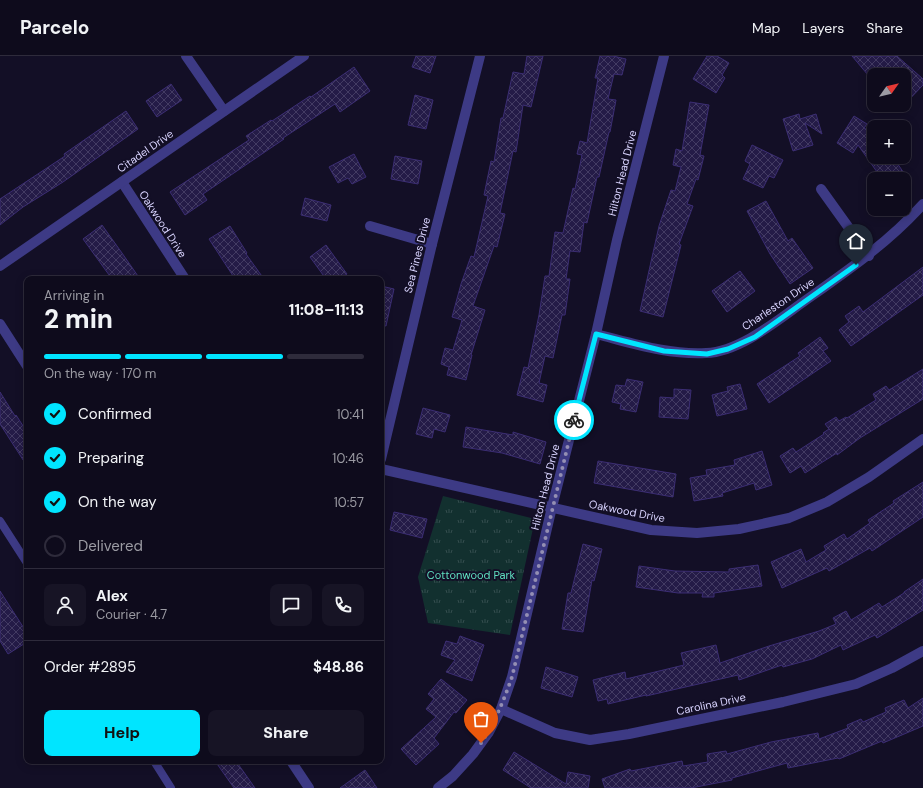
<!DOCTYPE html>
<html lang="en">
<head>
<meta charset="utf-8">
<style>
  :root { --surface:#0e0b1c; --page:#171425; --text:#f1f3f6; --muted:#9b9ba3; --line:#2e2b3b; --accent:#00e5ff }
  body { margin:0; font-family:"DM Sans",sans-serif; background:var(--page); color:var(--text); height:100vh; display:flex; flex-direction:column; font-size:15px; white-space:nowrap }
  * { box-sizing:border-box; margin:0 }
  p { font-size:13px; color:var(--muted) }
  .icon { flex:none; width:22px; height:22px; fill:none; stroke:currentColor; stroke-width:2; stroke-linecap:round; stroke-linejoin:round }
  .map { position:relative; flex:1; overflow:hidden }
  .drawer { position:absolute; left:24px; top:220px; width:360px; height:488px; display:flex; flex-direction:column; background:var(--surface); border-radius:8px; box-shadow:0 2px 10px #0003,0 0 0 1px var(--line) }
  .drawer>* { flex:none }
  .needle { width:26px; rotate:56deg }
  .controls { position:absolute; left:867px; top:12px; display:grid; gap:8px }
  .controls a { display:grid; place-items:center; width:44px; height:44px; border-radius:8px; background:var(--surface); box-shadow:0 2px 10px #0003,0 0 0 1px var(--line); font-size:20px }
  .pin { position:absolute; display:grid; place-items:center; width:34px; height:34px; color:#fff; margin:-41px -17px; border-radius:50% 50% 50% 0; rotate:-45deg; box-shadow:0 0 4px #0007 }
  .pin .icon { rotate:45deg }
  .courier { position:absolute; display:grid; place-items:center; width:40px; height:40px; margin:-20px; border:3px solid #00e5ff; border-radius:50%; background:#fff; color:#222; box-shadow:0 1px 5px #0007 }
  .summary em { font-style:normal; font-weight:800 }
  .summary div { display:flex; flex-direction:column-reverse }
  .summary { display:flex; align-items:center; justify-content:space-between; height:68px; padding:0 20px }
  h1 { font-size:26px; font-weight:800; line-height:30px }
  .bar { display:grid; grid-template-columns:repeat(4,1fr); gap:6px 4px; align-content:center; height:48px; padding:0 20px }
  .bar i { height:5px; border-radius:3px; background:var(--line) }
  .bar .active { background:var(--accent) }
  .bar p { grid-column:span 4 }
  .line { display:flex; align-items:center; gap:10px; padding:0 20px; border-top:1px solid var(--line) }
  .line div { flex:1 }
  .round { display:grid; place-items:center; flex:none; width:42px; height:42px; border-radius:8px; background:var(--page) }
  ol { padding:0 20px; list-style:none }
  li { display:flex; align-items:center; gap:12px; height:44px }
  li p { margin-inline-start:auto }
  li .icon { padding:4px; border-radius:50%; background:var(--accent); color:#111; stroke-width:4 }
  li:last-child { color:var(--muted) }
  li i { width:22px; height:22px; border:2px solid var(--line); border-radius:50% }
  .button { display:flex; gap:8px; margin-top:auto; padding:8px 20px }
  .button a { flex:1; height:46px; border-radius:8px; background:var(--accent); color:#111; font-size:16px; font-weight:800; line-height:46px; text-align:center }
  .button a+a { background:var(--page); color:var(--text) }
  header { display:flex; align-items:center; gap:24px; box-sizing:border-box; height:56px; padding:0 20px; background:var(--surface); border-bottom:1px solid var(--line) }
  header strong { font-size:19px }
  nav { display:flex; gap:22px; margin-inline-start:auto; font-size:14px }
  .map>svg:first-child { display:block }
</style>
</head>
<body>
<header>
<strong>Parcelo</strong>
<nav><a>Map</a><a>Layers</a><a>Share</a></nav>
</header>
<div class="map">
<svg width="923" height="732" viewBox="0 0 923 732">
  <defs>
    <pattern id="park-tufts" width="24" height="20" patternUnits="userSpaceOnUse"><rect width="24" height="20" fill="#12302f"/><path d="M3 7l-1-3M5 7V3M7 7l1-3M15 17l-1-3M17 17v-4M19 17l1-3" fill="none" stroke="#344d4e"/></pattern>
    <pattern id="building-cross-hatch" width="8" height="8" patternUnits="userSpaceOnUse"><rect width="8" height="8" fill="#241b47"/><path d="M0 0l8 8M0 8l8-8" fill="none" stroke="#433b63"/></pattern>
  </defs>
  <rect width="100%" height="100%" fill="#130f26"/>
  <!-- park -->
  <polygon fill="url(#park-tufts)" points="443,440 535,463 510,579 428,567 418,521"/>
  <!-- building -->
  <g fill="url(#building-cross-hatch)" stroke="#3b2d73">
    <polygon points="416,0 436,0 430,17 412,11"/>
    <polygon points="527,0 543,0 531,51 523,49 516,96 513,95 500,157 505,158 497,191 494,190 473,250 485,254 471,299 472,299 466,324 447,319 449,311 441,308 445,292 453,294 462,264 452,261 461,228 471,200 474,201 488,140 484,139 491,105 494,106 501,62 503,62 513,16 524,18"/>
    <polygon points="600,0 613,0 626,3 622,19 614,18 608,43 616,44 610,76 609,76 599,121 597,121 587,167 584,166 580,196 570,195 566,223 570,223 565,259 562,259 553,302 545,300 539,327 547,329 543,346 517,339 524,311 528,312 539,259 545,220 549,220 555,176 563,177 573,132 575,133 582,99 577,98 580,85 587,87 598,22 595,22"/>
    <polygon points="707,0 717,0 729,7 722,19 725,22 716,37 693,23"/>
    <polygon points="852,0 897,0 923,23 923,29 904,49 904,19 868,19"/>
    <polygon points="354,11 370,35 340,56 335,48 283,82 284,83 203,138 207,144 185,159 170,136 249,84 246,80 271,64 272,65 310,40 311,41"/>
    <polygon points="171,28 182,44 157,61 146,45"/>
    <polygon points="415,39 433,44 426,73 408,69"/>
    <polygon points="690,46 709,49 700,99 704,100 698,124 696,123 687,148 693,150 679,188 681,189 663,261 640,255 659,170 671,134 675,135 681,111 673,109 676,93 682,95"/>
    <polygon points="126,55 138,73 63,126 23,151 0,169 0,143 65,100 64,98"/>
    <polygon points="799,58 800,63 816,58 822,78 805,67 813,89 793,95 783,63"/>
    <polygon points="854,60 867,68 864,72 874,78 874,101 893,101 908,123 882,123 858,89 853,97 837,87"/>
    <polygon points="752,89 783,104 774,122 769,120 763,132 743,123 750,108 745,105"/>
    <polygon points="354,98 366,121 352,128 348,122 338,127 329,111"/>
    <polygon points="395,100 422,105 418,128 391,123"/>
    <polygon points="305,142 331,149 327,165 301,159"/>
    <polygon points="766,145 788,185 792,182 813,212 790,228 770,198 747,155"/>
    <polygon points="102,169 122,197 140,223 112,223 83,183"/>
    <polygon points="230,170 247,197 246,198 264,223 235,223 209,183"/>
    <polygon points="326,189 347,218 340,223 326,223 310,201"/>
    <polygon points="923,211 923,239 851,290 839,274 849,266 845,260 859,250 863,256"/>
    <polygon points="740,215 755,235 727,256 712,235"/>
    <polygon points="381,230 394,233 386,270 381,269"/>
    <polygon points="820,281 828,292 823,295 831,305 769,347 757,328 800,300 798,297"/>
    <polygon points="923,313 923,343 860,382 837,399 837,397 805,417 801,410 790,417 780,400 793,392 796,396 824,378 823,377 829,373 825,368 836,361 839,365 846,361 847,362 876,344 873,338 886,330 889,334"/>
    <polygon points="627,323 643,326 636,356 620,353 621,348 612,346 616,329 625,330"/>
    <polygon points="740,328 747,353 717,360 712,339 728,335 727,331"/>
    <polygon points="674,333 691,334 688,363 659,361 660,341 674,342"/>
    <polygon points="0,336 15,360 16,359 27,376 27,410 0,368"/>
    <polygon points="423,352 450,359 445,376 434,373 432,382 416,378"/>
    <polygon points="466,371 513,379 513,376 546,386 540,408 502,397 463,391"/>
    <polygon points="762,395 772,429 756,434 754,427 722,437 723,440 694,445 690,422 707,419 706,414 735,409 734,404"/>
    <polygon points="598,405 676,418 673,441 594,427"/>
    <polygon points="923,426 923,461 872,495 870,492 829,515 827,512 782,532 771,506 801,493 806,506 826,494 824,490 844,478 847,483 870,467 868,464 894,447 893,445"/>
    <polygon points="394,456 427,463 422,482 390,474"/>
    <polygon points="583,488 602,493 594,525 592,524 583,576 562,573 568,537 571,537"/>
    <polygon points="758,509 762,530 714,537 714,541 702,541 703,537 678,537 636,531 639,510 675,515 729,516 729,513"/>
    <polygon points="923,523 923,554 877,582 875,579 843,594 841,589 812,603 783,611 782,609 739,624 738,619 646,640 646,639 608,648 607,643 598,645 593,624 625,616 626,623 684,609 681,597 716,589 720,607 769,590 819,575 836,568 833,562 846,555 851,564 879,547 882,551 904,537 904,536"/>
    <polygon points="0,535 27,577 27,586 8,598 0,585"/>
    <polygon points="460,580 484,589 472,625 446,616 455,604 441,599 446,585 457,588"/>
    <polygon points="546,611 578,621 572,641 541,632"/>
    <polygon points="441,623 467,644 456,657 454,656 434,682 439,688 416,709 401,693 436,661 426,653 434,643 428,638"/>
    <polygon points="923,642 923,670 883,687 882,685 839,703 838,702 788,712 787,707 732,722 732,724 691,732 605,732 602,723 630,713 631,715 682,705 683,710 708,706 707,698 726,695 727,698 771,686 818,677 819,683 848,672 847,669 861,663 863,666 886,656 885,652 904,644 908,652"/>
    <polygon points="514,696 566,728 568,716 590,720 588,732 531,732 503,714"/>
    <polygon points="215,705 236,705 255,732 234,732"/>
    <polygon points="365,714 377,732 340,732"/>
  </g>
  <g fill="none" stroke-linecap="round" stroke-linejoin="round">
    <!-- lane -->
    <g stroke="#3d3a85" stroke-width="8">
      <polyline points="0,465 27,507"/>
      <polyline points="154,705 171,732"/>
    </g>
    <!-- street -->
    <g stroke="#3d3a85" stroke-width="10">
      <polyline points="186,0 224,55"/>
      <polyline points="122,126 185,223"/>
      <polyline points="821,133 869,200"/>
      <polyline points="370,170 432,188"/>
      <polyline points="0,210 304,0"/>
      <polyline points="0,268 27,310"/>
      <path d="M596,278C632,287 668,299 706,297C740,296 779,263 806,244C847,215 889,186 923,148"/>
      <polyline points="381,403 432,188 480,0"/>
      <polyline points="381,413 651,474 697,477 739,473 789,462 827,446 869,421 923,383"/>
      <polyline points="501,653 555,677 590,684 629,678 783,646 856,628 892,612 923,595"/>
      <polyline points="291,705 309,732"/>
      <polyline points="438,732 453,720 473,698 489,676 501,653 512,621 552,451 596,278 617,184 664,0"/>
    </g>
  </g>
  <g fill="none" stroke-linecap="round" stroke-linejoin="round">
    <!-- done -->
    <path stroke="#948fb3" stroke-width="4" stroke-dasharray="0 7.2" d="M481,687C495,666 504,644 512,621L574,364"/>
    <!-- route -->
    <polyline stroke="#00e5ff" stroke-width="5" points="574,364 596,278 664,295 707,298 728,293 755,281 856,209"/>
  </g>
  <g text-anchor="middle" stroke-width="4" stroke-linejoin="round" paint-order="stroke">
    <!-- street labels -->
    <g font-size="11" fill="#d9d4ff" stroke="#130f26">
      <text transform="translate(145 95) rotate(-35)" y="4">Citadel Drive</text>
      <text transform="translate(622 117) rotate(-76)" y="4">Hilton Head Drive</text>
      <text transform="translate(163 168) rotate(57)" y="4">Oakwood Drive</text>
      <text transform="translate(417 199) rotate(-76)" y="4">Sea Pines Drive</text>
      <text transform="translate(778 248) rotate(-34)" y="4">Charleston Drive</text>
      <text transform="translate(545 431) rotate(-76)" y="4">Hilton Head Drive</text>
      <text transform="translate(627 455) rotate(11)" y="4">Oakwood Drive</text>
      <text transform="translate(711 648) rotate(-12)" y="4">Carolina Drive</text>
    </g>
    <!-- park labels -->
    <g font-size="11" fill="#5fe0c0" stroke="#130f26">
      <text x="471" y="523">Cottonwood Park</text>
    </g>
  </g>
</svg>
<div class="controls">
<a><svg class="needle" viewBox="-14 -14 28 28"><path d="M0-13l5 13h-10z" fill="#e53935"/><path d="M0 13l5-13h-10z" fill="#9b9ba3"/></svg></a>
<a>+</a>
<a>−</a>
</div>
<div class="pin" style="left:481px;top:687px;background:#ea580c"><svg class="icon" aria-label="bag" viewBox="0 0 24 24"><path d="M5 8h14l-1 12H6zM9 8a3 3 0 0 1 6 0"/></svg></div>
<div class="pin" style="left:856px;top:209px;background:#1f2937"><svg class="icon" aria-label="home" viewBox="0 0 24 24"><path d="M3 11l9-7 9 7M6 9v11h12V9"/></svg></div>
<div class="courier" style="left:574px;top:364px"><svg class="icon" aria-label="bike" viewBox="0 0 24 24"><circle cx="6" cy="16" r="4"/><circle cx="18" cy="16" r="4"/><path d="M6 16l4-8h5l3 8M10 8l3 8H6M13 5h3"/></svg></div>
<section class="drawer">
<div class="summary"><div><h1>2 min</h1><p>Arriving in</p></div><em>11:08–11:13</em></div>
<div class="bar"><i class="active"></i><i class="active"></i><i class="active"></i><i></i><p>On the way · 170 m</p></div>
<ol>
<li><svg class="icon" aria-label="check" viewBox="0 0 24 24"><path d="M5 12l5 5 9-10"/></svg>Confirmed<p>10:41</p></li>
<li><svg class="icon" aria-label="check" viewBox="0 0 24 24"><path d="M5 12l5 5 9-10"/></svg>Preparing<p>10:46</p></li>
<li><svg class="icon" aria-label="check" viewBox="0 0 24 24"><path d="M5 12l5 5 9-10"/></svg>On the way<p>10:57</p></li>
<li><i></i>Delivered</li>
</ol>
<div class="line" style="height:72px"><a class="round"><svg class="icon" aria-label="person" viewBox="0 0 24 24"><circle cx="12" cy="8" r="4"/><path d="M4 21q1-7 8-7t8 7"/></svg></a><div><b>Alex</b><p>Courier · 4.7</p></div><a class="round"><svg class="icon" aria-label="chat" viewBox="0 0 24 24"><path d="M4 5h16v11H9l-5 4z"/></svg></a><a class="round"><svg class="icon" aria-label="phone" viewBox="0 0 24 24"><path d="M5 4h4l2 5-3 2q2 4 5 5l2-3 5 2v4C11 20 4 13 5 4z"/></svg></a></div>
<div class="line" style="height:52px"><div>Order #2895</div><b>$48.86</b></div>
<div class="button"><a>Help</a><a>Share</a></div>
</section>
</div>
</body>
</html>
